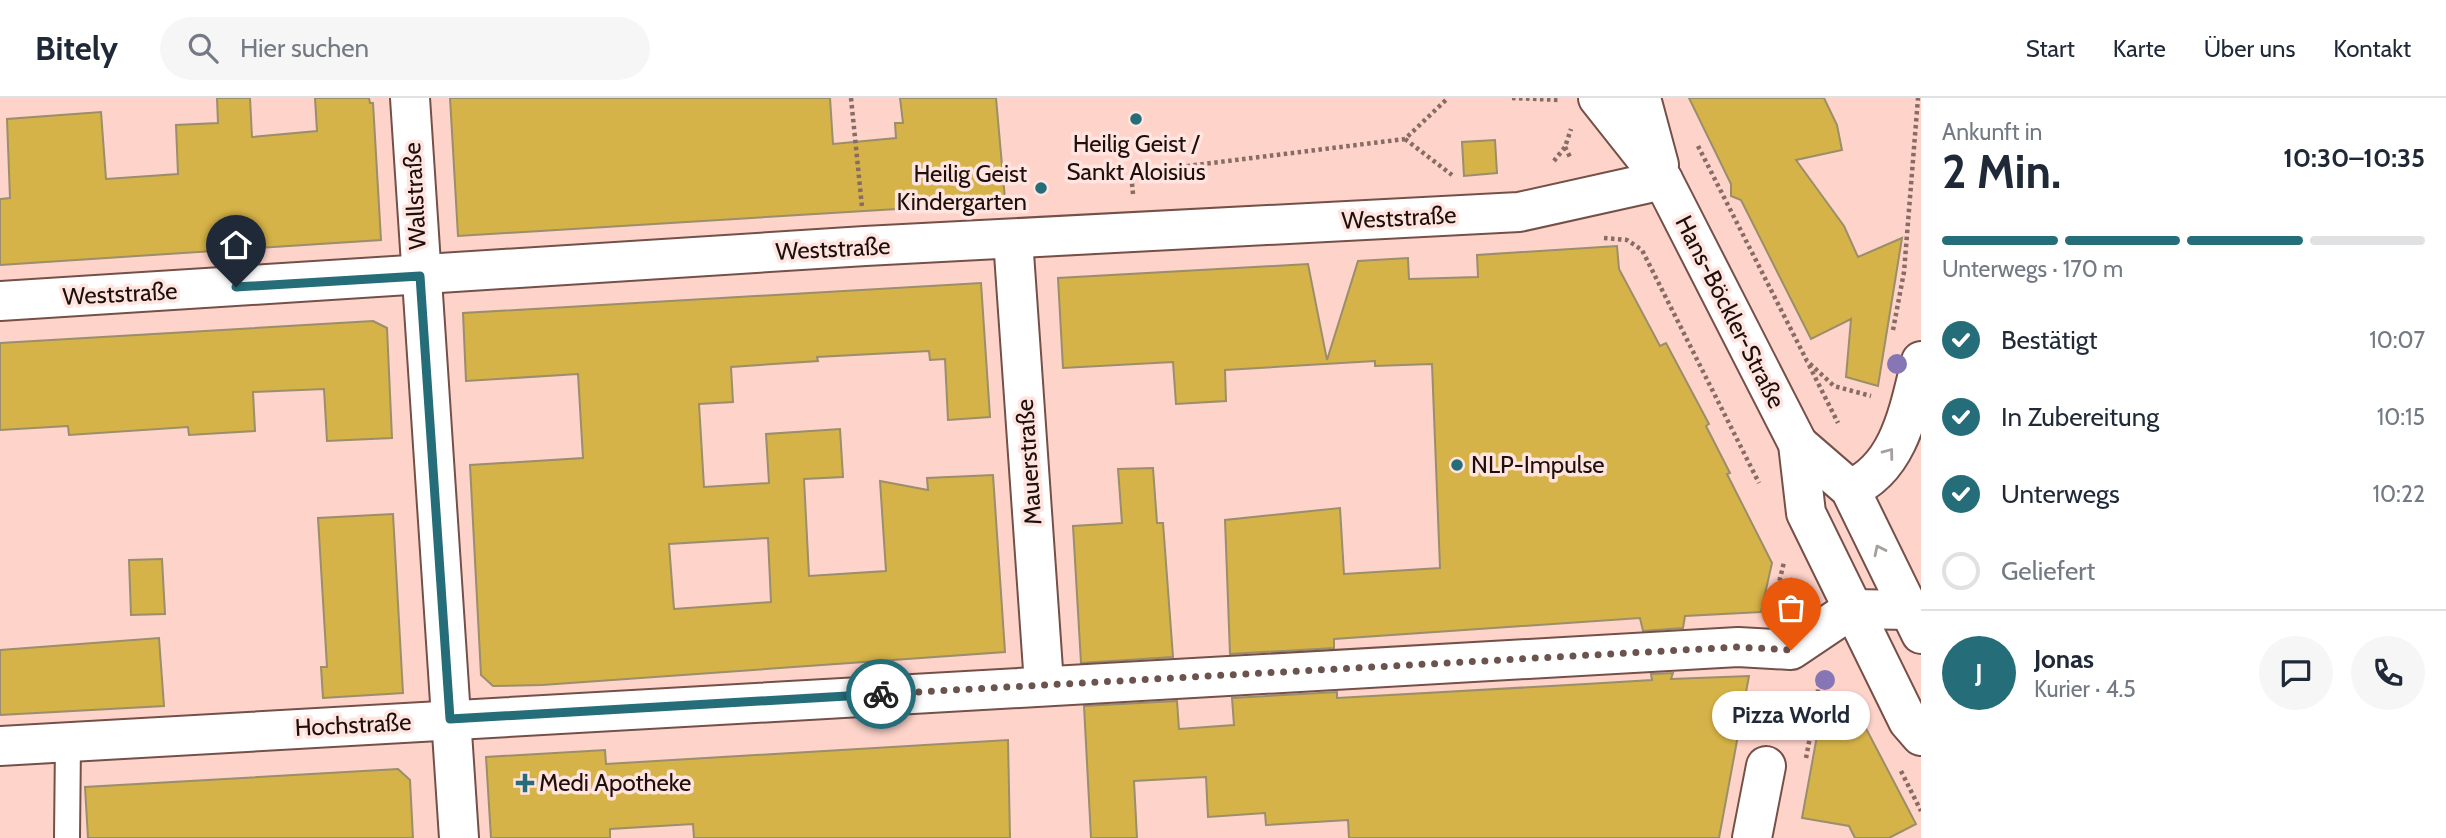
<!DOCTYPE html>
<html lang="de">
<head>
<meta charset="utf-8">
<style>
  :root { --surface:#fff; --page:#f6f6f7; --text:#1f2937; --muted:#747a83; --line:#e0e1e3; --accent:#256d79 }
  body { margin:0; font-family:Cabin,sans-serif; background:var(--page); color:var(--text); height:100vh; display:flex; flex-direction:column; font-size:26px; white-space:nowrap }
  * { box-sizing:border-box; margin:0 }
  p { font-size:23px; color:var(--muted) }
  .icon { flex:none; width:38px; height:38px; fill:none; stroke:currentColor; stroke-width:2; stroke-linecap:round; stroke-linejoin:round }
  .map { position:relative; flex:1; overflow:hidden }
  .sheet { display:flex; flex-direction:column; background:var(--surface); width:525px }
  .sheet>* { flex:none }
  .pin { position:absolute; display:grid; place-items:center; width:60px; height:60px; color:#fff; margin:-72px -30px; border-radius:50% 50% 50% 0; rotate:-45deg; box-shadow:0 0 7px #0007 }
  .pin .icon { rotate:45deg }
  .courier { position:absolute; display:grid; place-items:center; width:70px; height:70px; margin:-35px; border:5px solid #256d79; border-radius:50%; background:#fff; color:#222; box-shadow:0 2px 9px #0007 }
  .bubble { position:absolute; height:49px; border-radius:24px; background:var(--surface); box-shadow:0 2px 5px #0004; font-size:23px; font-weight:800; line-height:49px; text-align:center }
  .overview em { font-style:normal; font-weight:800 }
  .overview div { display:flex; flex-direction:column-reverse }
  .overview { display:flex; align-items:center; justify-content:space-between; height:119px; padding:0 21px }
  h1 { font-size:46px; font-weight:800; line-height:52px }
  .bar { display:grid; grid-template-columns:repeat(4,1fr); gap:10px 7px; align-content:center; height:84px; padding:0 21px }
  .bar i { height:9px; border-radius:5px; background:var(--line) }
  .bar .on { background:var(--accent) }
  .bar p { grid-column:span 4 }
  .line { display:flex; align-items:center; gap:18px; padding:0 21px; border-top:2px solid var(--line) }
  .line div { flex:1 }
  .round { display:grid; place-items:center; flex:none; width:74px; height:74px; border-radius:37px; background:var(--page) }
  ol { padding:0 21px; list-style:none }
  li { display:flex; align-items:center; gap:21px; height:77px }
  li p { margin-inline-start:auto }
  li .icon { padding:7px; border-radius:50%; background:var(--accent); color:#fff; stroke-width:4 }
  li:last-child { color:var(--muted) }
  li i { width:38px; height:38px; border:4px solid var(--line); border-radius:50% }
  header { display:flex; align-items:center; gap:42px; box-sizing:border-box; height:98px; padding:0 35px; background:var(--surface); border-bottom:2px solid var(--line) }
  header strong { font-size:33px }
  nav { display:flex; gap:38px; margin-inline-start:auto; font-size:24px }
  .search { width:490px; height:63px; background:var(--page); display:flex; align-items:center; gap:18px; box-sizing:border-box; padding:0 24px; border-radius:38px; color:var(--muted); font-size:26px }
  main { display:flex; flex:1; min-height:0 }
  .map>svg:first-child { display:block }
</style>
</head>
<body>
<header>
<strong>Bitely</strong>
<div class="search"><svg class="icon" aria-label="search" viewBox="0 0 24 24"><circle cx="10" cy="10" r="6"/><path d="M15 15l6 6"/></svg>Hier suchen</div>
<nav><a>Start</a><a>Karte</a><a>Über uns</a><a>Kontakt</a></nav>
</header>
<main>
<div class="map">
<svg width="1921" height="740" viewBox="0 0 1921 740">
  <rect width="100%" height="100%" fill="#fed3ca"/>
  <!-- building -->
  <g fill="#d6b348" stroke="#9a8e6b" stroke-width="2" fill-rule="evenodd">
    <polygon points="217,0 250,0 252,39 317,33 315,0 369,0 370,5 373,5 381,142 0,167 0,101 10,100 7,21 101,14 106,81 178,76 176,27 218,25"/>
    <polygon points="450,0 830,0 833,46 896,40 895,25 903,25 900,0 996,0 1005,101 901,108 897,111 458,138"/>
    <polygon points="1689,0 1824,0 1837,27 1842,52 1796,62 1844,128 1858,159 1902,140 1878,288 1846,279 1851,221 1811,241 1741,102 1731,98 1731,86"/>
    <polygon points="1495,42 1497,75 1464,78 1462,44"/>
    <polygon points="1617,148 1619,171 1660,248 1666,245 1709,326 1706,328 1730,375 1727,376 1772,465 1761,514 1685,518 1683,530 1643,533 1640,520 1334,541 1334,550 1230,556 1225,422 1340,410 1344,476 1440,470 1432,266 1375,268 1375,263 1225,272 1226,303 1176,306 1173,264 1063,270 1058,180 1308,166 1327,262 1358,163 1408,160 1409,181 1478,179 1477,157"/>
    <path d="M981,185L990,319L948,322L945,261L930,262L929,253L817,259L818,263L731,269L733,304L699,306L704,389L769,385L766,336L840,331L843,379L804,381L809,478L886,473L880,383L928,392L927,380L993,377L1005,554L542,587L493,588L481,577L470,367L583,360L578,276L466,283L463,215ZM768,440L771,504L674,511L669,446Z"/>
    <polygon points="373,223 387,230 392,340 327,343 324,291 253,294 255,333 189,337 188,329 69,337 68,328 0,332 0,245"/>
    <polygon points="1153,370 1157,425 1163,425 1173,559 1081,565 1073,428 1122,425 1118,371"/>
    <polygon points="393,416 403,595 323,600 321,569 327,569 318,420"/>
    <polygon points="162,461 165,516 131,517 129,462"/>
    <polygon points="159,540 164,608 0,617 0,552"/>
    <polygon points="1673,575 1671,581 1749,578 1719,740 1349,740 1348,722 1266,727 1265,715 1208,719 1206,679 1134,683 1137,740 1091,740 1084,608 1177,603 1179,631 1234,627 1232,600 1337,594 1337,600 1586,586 1652,582 1651,576"/>
    <polygon points="1821,616 1859,617 1916,726 1889,740 1855,740 1849,728 1802,720"/>
    <polygon points="1008,642 1010,740 694,740 693,726 610,731 610,740 491,740 486,659 605,652 606,666"/>
    <polygon points="398,671 410,682 413,740 88,740 85,689"/>
  </g>
  <g fill="none" stroke-linecap="round" stroke-linejoin="round">
    <defs>
      <polyline id="service" points="67,740 68,644"/>
      <g id="minor">
        <polyline points="410,0 459,740"/>
        <polyline points="1013,141 1044,586"/>
        <polyline points="0,203 865,148 1519,114 1663,82"/>
        <path d="M1850,391C1900,370 1909,311 1921,263"/>
        <polyline points="0,648 1738,549 1791,552 1852,511 1909,512"/>
        <polyline points="1752,740 1766,668"/>
      </g>
      <g id="secondary">
        <polyline points="1598,0 1663,82 1798,346 1806,415 1908,623 1921,638"/>
        <polyline points="1641,0 1659,67"/>
        <polyline points="1798,346 1850,391 1921,536"/>
      </g>
    </defs>
    <!-- service casing -->
    <use href="#service" stroke="#745049" stroke-width="28"/>
    <!-- minor casing -->
    <use href="#minor" stroke="#745049" stroke-width="42"/>
    <!-- secondary casing -->
    <use href="#secondary" stroke="#745049" stroke-width="42"/>
    <!-- path -->
    <g stroke="#876c66" stroke-width="4.5" stroke-dasharray="3.5 3.5" stroke-linecap="butt">
      <polyline points="851,0 862,109"/>
      <polyline points="1512,0 1560,2"/>
      <polyline points="1405,41 1452,77"/>
      <polyline points="1698,48 1807,263 1834,288 1871,298"/>
      <polyline points="1565,49 1571,61"/>
      <polyline points="1554,63 1565,49 1571,31"/>
      <polyline points="1133,96 1131,75 1405,41 1448,0"/>
      <polyline points="1604,140 1627,142 1642,152 1759,385"/>
      <polyline points="1893,232 1904,174 1918,0"/>
      <polyline points="1809,267 1838,325"/>
      <polyline points="1790,480 1794,502"/>
      <polyline points="1773,510 1784,464"/>
      <polyline points="1817,602 1819,582"/>
      <polyline points="1806,660 1817,602 1854,603"/>
      <polyline points="1901,673 1921,713"/>
    </g>
    <!-- service -->
    <use href="#service" stroke="#fff" stroke-width="24"/>
    <!-- minor -->
    <use href="#minor" stroke="#fff" stroke-width="38"/>
    <!-- secondary -->
    <use href="#secondary" stroke="#fff" stroke-width="38"/>
  </g>
  <!-- trees -->
  <g fill="#8676b6">
    <circle cx="1897" cy="266" r="10"/>
    <circle cx="1785" cy="509" r="10"/>
    <circle cx="1825" cy="582" r="10"/>
    <circle cx="1770" cy="622" r="10"/>
    <circle cx="1794" cy="628" r="10"/>
  </g>
  <!-- one-way arrows -->
  <defs><path id="oneway-chevron" d="M-2-3.5L2.5 0L-2 3.5" fill="none" stroke-width="1.6" stroke-linecap="round" stroke-linejoin="round" transform="scale(1.75)"/></defs>
  <g stroke="#a59f9e">
    <use href="#oneway-chevron" transform="translate(1889 355) rotate(-53)"/>
    <use href="#oneway-chevron" transform="translate(1879 452) rotate(-116)"/>
  </g>
  <g fill="none" stroke-linecap="round" stroke-linejoin="round">
    <!-- done -->
    <polyline stroke="#6c544e" stroke-width="7" stroke-dasharray="0 12.6" points="881,596 1738,549 1791,552"/>
    <!-- route -->
    <polyline stroke="#256d79" stroke-width="9" points="236,189 420,178 450,621 881,596"/>
  </g>
  <!-- markers -->
  <g fill="#256d79" stroke="#ffe4df" stroke-width="2.5">
    <circle cx="1136" cy="21" r="7"/>
    <circle cx="1041" cy="90" r="7"/>
    <circle cx="1457" cy="367" r="7"/>
    <path d="M521.5 674.5h7v7h7v7h-7v7h-7v-7h-7v-7h7z"/>
  </g>
  <g text-anchor="middle" stroke-width="7" stroke-linejoin="round" paint-order="stroke">
    <!-- poi labels -->
    <g font-size="24" fill="#1d0f0c" stroke="#ffe4df" text-anchor="start">
      <text x="1136" y="54" text-anchor="middle">Heilig Geist /<tspan x="1136" dy="28">Sankt Aloisius</tspan></text>
      <text x="1027" y="84" text-anchor="end">Heilig Geist<tspan x="1027" dy="28">Kindergarten</tspan></text>
      <text x="1471" y="375">NLP-Impulse</text>
      <text x="539" y="693">Medi Apotheke</text>
    </g>
    <!-- street labels -->
    <g font-size="24" fill="#1d0f0c" stroke="#ffe4df">
      <text transform="translate(415 98) rotate(-93)" y="8">Wallstraße</text>
      <text transform="translate(1399 120) rotate(-3)" y="8">Weststraße</text>
      <text transform="translate(833 151) rotate(-3)" y="8">Weststraße</text>
      <text transform="translate(120 196) rotate(-3)" y="8">Weststraße</text>
      <text transform="translate(1730 214) rotate(63)" y="8">Hans-Böckler-Straße</text>
      <text transform="translate(1029 364) rotate(-94)" y="8">Mauerstraße</text>
      <text transform="translate(353 627) rotate(-3)" y="8">Hochstraße</text>
    </g>
  </g>
</svg>
<div class="pin" style="left:1791px;top:552px;background:#ea580c"><svg class="icon" aria-label="bag" viewBox="0 0 24 24"><path d="M5 8h14l-1 12H6zM9 8a3 3 0 0 1 6 0"/></svg></div>
<div class="pin" style="left:236px;top:189px;background:#1f2937"><svg class="icon" aria-label="home" viewBox="0 0 24 24"><path d="M3 11l9-7 9 7M6 9v11h12V9"/></svg></div>
<div class="courier" style="left:881px;top:596px"><svg class="icon" aria-label="bike" viewBox="0 0 24 24"><circle cx="6" cy="16" r="4"/><circle cx="18" cy="16" r="4"/><path d="M6 16l4-8h5l3 8M10 8l3 8H6M13 5h3"/></svg></div>
<div class="bubble" style="left:1712px;top:593px;width:158px">Pizza World</div>
</div>
<section class="sheet">
<div class="overview"><div><h1>2 Min.</h1><p>Ankunft in</p></div><em>10:30–10:35</em></div>
<div class="bar"><i class="on"></i><i class="on"></i><i class="on"></i><i></i><p>Unterwegs · 170 m</p></div>
<ol>
<li><svg class="icon" aria-label="check" viewBox="0 0 24 24"><path d="M5 12l5 5 9-10"/></svg>Bestätigt<p>10:07</p></li>
<li><svg class="icon" aria-label="check" viewBox="0 0 24 24"><path d="M5 12l5 5 9-10"/></svg>In Zubereitung<p>10:15</p></li>
<li><svg class="icon" aria-label="check" viewBox="0 0 24 24"><path d="M5 12l5 5 9-10"/></svg>Unterwegs<p>10:22</p></li>
<li><i></i>Geliefert</li>
</ol>
<div class="line" style="height:126px"><b class="round" style="background:var(--accent);color:#fff">J</b><div><b>Jonas</b><p>Kurier · 4.5</p></div><a class="round"><svg class="icon" aria-label="chat" viewBox="0 0 24 24"><path d="M4 5h16v11H9l-5 4z"/></svg></a><a class="round"><svg class="icon" aria-label="phone" viewBox="0 0 24 24"><path d="M5 4h4l2 5-3 2q2 4 5 5l2-3 5 2v4C11 20 4 13 5 4z"/></svg></a></div>
</section>
</main>
</body>
</html>
